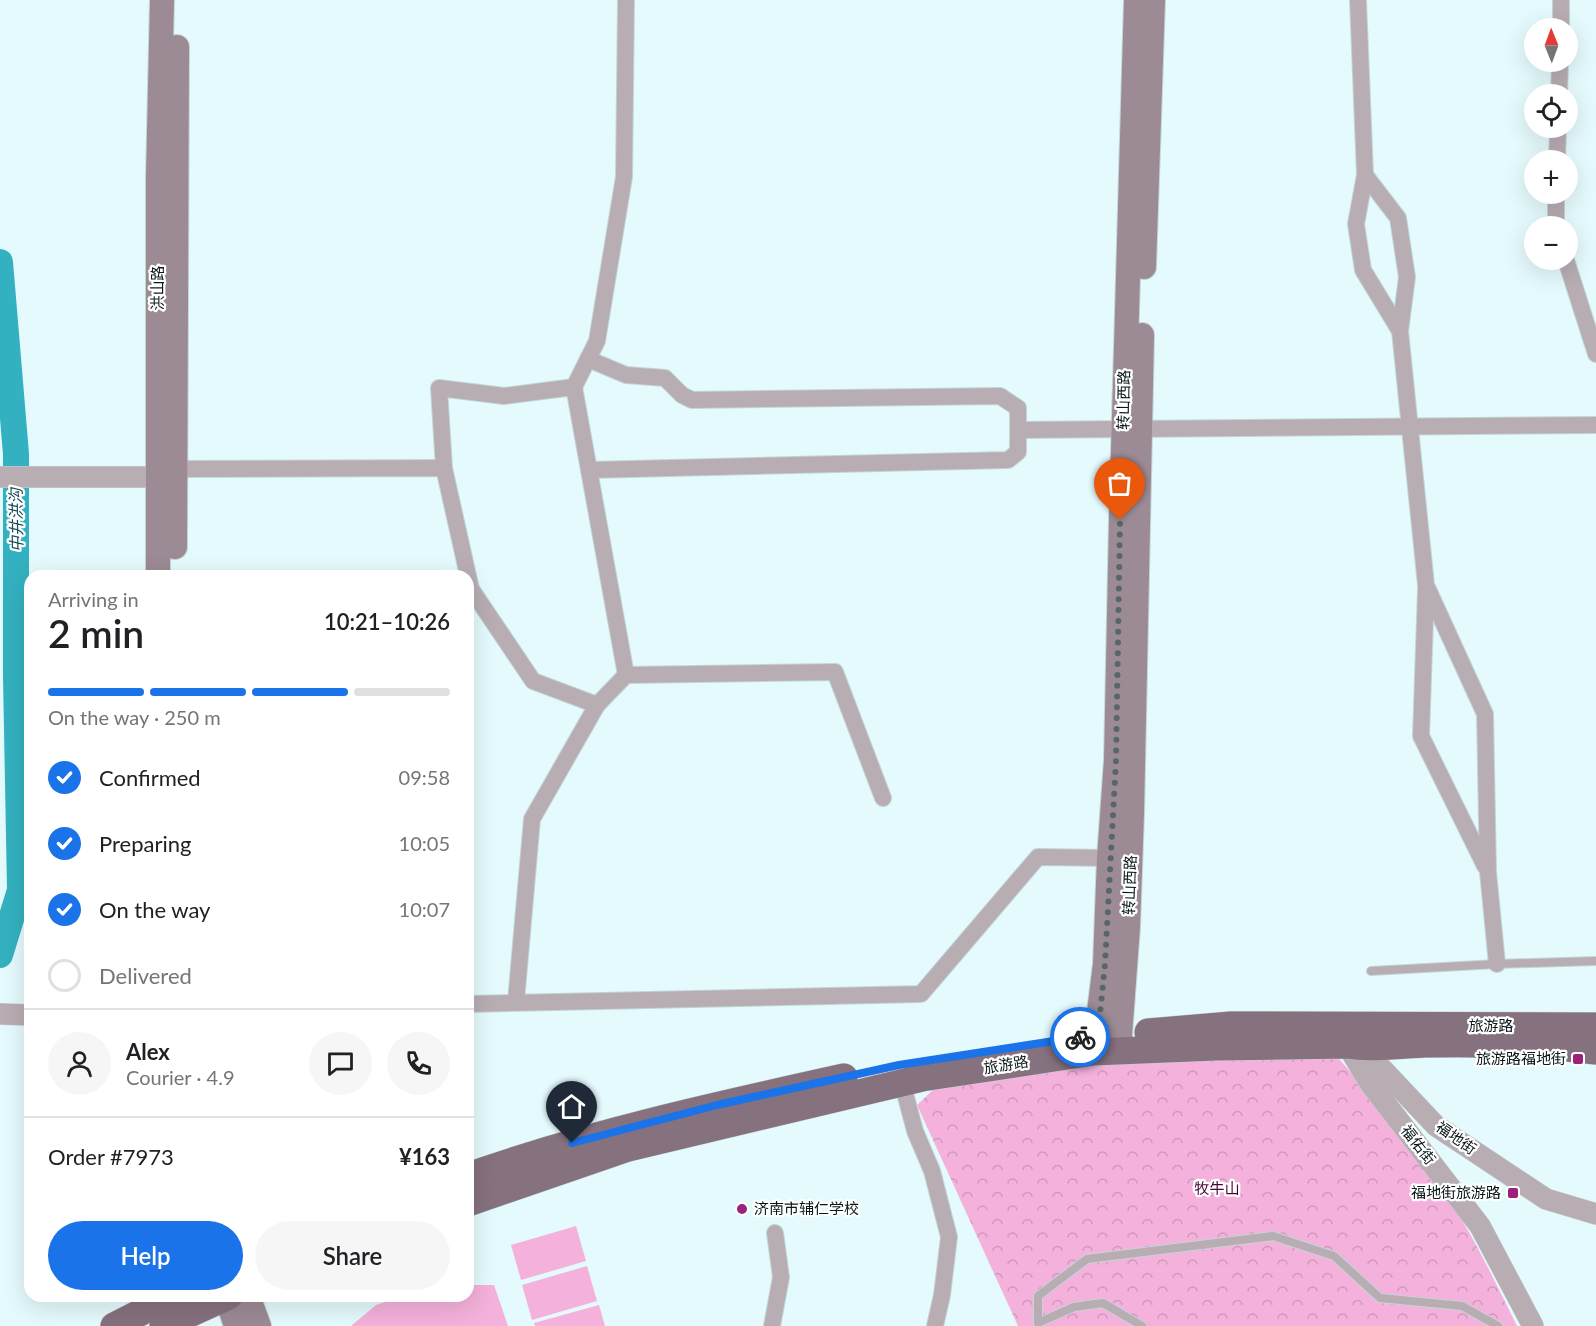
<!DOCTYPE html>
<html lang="en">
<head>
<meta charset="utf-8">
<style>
  :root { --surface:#fff; --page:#f6f6f6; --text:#202124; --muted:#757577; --line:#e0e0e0; --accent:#1a73e8 }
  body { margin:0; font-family:Lato,"Noto Sans SC",sans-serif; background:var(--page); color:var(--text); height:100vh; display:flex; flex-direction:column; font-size:22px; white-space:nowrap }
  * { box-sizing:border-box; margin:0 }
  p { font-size:20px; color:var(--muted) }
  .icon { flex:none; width:33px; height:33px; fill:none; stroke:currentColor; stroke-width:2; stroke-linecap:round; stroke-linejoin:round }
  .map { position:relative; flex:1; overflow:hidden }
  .sheet { position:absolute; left:24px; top:570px; width:450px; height:732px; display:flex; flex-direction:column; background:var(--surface); border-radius:18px; box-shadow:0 6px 24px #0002 }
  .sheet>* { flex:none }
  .needle { width:39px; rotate:359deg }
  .controls { position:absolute; left:1524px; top:18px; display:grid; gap:12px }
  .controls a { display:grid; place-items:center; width:54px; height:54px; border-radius:50%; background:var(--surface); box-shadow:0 6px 24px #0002; font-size:30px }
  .pin { position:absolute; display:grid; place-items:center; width:51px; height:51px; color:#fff; margin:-62px -26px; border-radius:50% 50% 50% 0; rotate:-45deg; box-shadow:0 0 6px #0007 }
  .pin .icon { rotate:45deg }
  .courier { position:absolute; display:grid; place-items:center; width:60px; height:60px; margin:-30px; border:4px solid #1a73e8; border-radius:50%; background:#fff; color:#222; box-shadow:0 2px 8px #0007 }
  .head em { font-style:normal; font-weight:600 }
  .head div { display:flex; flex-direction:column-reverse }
  .head { display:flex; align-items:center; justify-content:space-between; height:102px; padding:0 24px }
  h1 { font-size:39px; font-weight:600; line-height:45px }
  .bar { display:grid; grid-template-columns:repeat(4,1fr); gap:9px 6px; align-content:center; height:72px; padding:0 24px }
  .bar i { height:8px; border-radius:4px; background:var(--line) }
  .bar .selected { background:var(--accent) }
  .bar p { grid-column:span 4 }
  .line { display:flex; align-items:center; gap:15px; padding:0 24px; border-top:2px solid var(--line) }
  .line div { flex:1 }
  .round { display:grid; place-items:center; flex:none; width:63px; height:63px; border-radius:32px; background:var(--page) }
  ol { padding:0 24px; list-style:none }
  li { display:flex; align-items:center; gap:18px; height:66px }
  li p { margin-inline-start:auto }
  li .icon { padding:6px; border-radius:50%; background:var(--accent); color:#fff; stroke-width:4 }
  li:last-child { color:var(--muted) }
  li i { width:33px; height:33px; border:3px solid var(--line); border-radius:50% }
  .cta { display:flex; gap:12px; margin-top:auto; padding:12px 24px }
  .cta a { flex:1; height:69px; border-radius:36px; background:var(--accent); color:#fff; font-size:24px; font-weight:600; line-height:69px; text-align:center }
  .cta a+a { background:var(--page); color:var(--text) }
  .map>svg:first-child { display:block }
</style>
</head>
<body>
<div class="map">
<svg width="1596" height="1326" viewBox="0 0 1596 1326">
  <defs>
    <pattern id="forest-crowns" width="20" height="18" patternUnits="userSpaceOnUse" patternTransform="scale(1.5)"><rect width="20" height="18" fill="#f4b1db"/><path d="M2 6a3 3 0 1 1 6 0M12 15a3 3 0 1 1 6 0" fill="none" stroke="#d098bb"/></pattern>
  </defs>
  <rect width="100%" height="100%" fill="#e5fafd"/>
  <!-- forest -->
  <path fill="url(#forest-crowns)" d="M1334,1053C1372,1097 1410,1141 1442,1189C1472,1232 1494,1280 1517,1326H1018L917,1105L935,1088L1113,1058Z"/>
  <!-- pitch -->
  <g fill="#f4b1db">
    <polygon points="576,1226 586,1261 521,1280 511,1245"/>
    <polygon points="587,1266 597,1301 532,1320 522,1285"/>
    <polygon points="468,1285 494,1285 508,1326 351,1326 376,1305 403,1296 468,1296"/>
    <polygon points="599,1305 605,1326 535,1326 534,1323"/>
  </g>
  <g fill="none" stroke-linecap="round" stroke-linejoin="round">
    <!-- river -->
    <polyline stroke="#34b1c0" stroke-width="26" points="0,262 16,454 16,676 20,890 0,955"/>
    <defs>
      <g id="service">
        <polyline points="1371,971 1497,964 1596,961"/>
        <polyline points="1142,1326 1103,1303 1074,1307 1038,1323 1038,1296 1087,1259 1273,1236 1334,1256 1380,1298 1462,1306 1498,1326"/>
      </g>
      <g id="minor">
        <polyline points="1358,0 1365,175 1356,224 1363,270 1400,331 1426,585 1485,714 1488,872 1497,964"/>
        <polyline points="1561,28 1561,0"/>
        <polyline points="1559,94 1560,62"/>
        <polyline points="1557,160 1558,128"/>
        <polyline points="1365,175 1398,218 1407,277 1400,331"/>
        <polyline points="1556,226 1556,194"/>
        <polyline points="1566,260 1596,354"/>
        <polyline points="588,359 626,375 665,378 682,395 692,400 1000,396 1018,408 1018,452 1008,460 589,470"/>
        <polyline points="574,387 597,341 624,177 626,0"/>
        <polyline points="1018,430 1596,425"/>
        <polyline points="444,468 439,388 504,396 574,387 626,675"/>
        <polyline points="176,469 444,468 471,589 533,681 597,705 532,819 516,1001"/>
        <polyline points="1426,589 1421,736 1485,866"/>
        <polyline points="597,705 626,675 835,672 883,798"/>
        <polyline points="468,1004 921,994 1038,857 1109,858"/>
        <polyline points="902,1082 915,1131 932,1171 949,1237 942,1295 935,1326"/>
        <polyline points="772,1326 781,1277 775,1233"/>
      </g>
      <g id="tertiary">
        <polyline points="0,477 158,477"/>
        <polyline points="0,1014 30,1015"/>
        <polyline points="1345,1033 1347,1045 1369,1082 1480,1226 1533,1326"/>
        <polyline points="1355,1040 1436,1126 1546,1199 1596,1214"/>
      </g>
      <g id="secondary">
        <polyline points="1144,267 1153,0"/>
        <polyline points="175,547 177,47"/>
        <polyline points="158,576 158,177 162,0"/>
        <polyline points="1122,1051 1120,1035 1128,927 1132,813 1142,335"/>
        <polyline points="1094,1052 1105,964 1109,858 1116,760 1121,520 1136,0"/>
        <polyline points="226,1296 236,1326"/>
        <polyline points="248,1296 259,1326"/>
      </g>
      <g id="primary">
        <polyline points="1148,1032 1231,1025 1596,1026"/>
        <path d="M468,1176C590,1133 717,1105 844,1077"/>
        <path d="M468,1203L628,1148L922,1078L1094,1052L1216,1047L1347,1045C1373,1049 1399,1045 1425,1044C1482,1043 1539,1044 1596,1051"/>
        <polyline points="114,1326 173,1296"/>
        <polyline points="163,1326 229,1296"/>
      </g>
    </defs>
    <!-- service casing -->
    <use href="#service" stroke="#c2d6d8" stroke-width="10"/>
    <!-- minor casing -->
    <use href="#minor" stroke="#c2d6d8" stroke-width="18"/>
    <!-- tertiary casing -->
    <use href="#tertiary" stroke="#c2d6d8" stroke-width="22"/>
    <!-- secondary casing -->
    <use href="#secondary" stroke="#c2d6d8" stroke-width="26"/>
    <!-- primary casing -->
    <use href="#primary" stroke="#c2d6d8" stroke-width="28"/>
    <!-- service -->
    <use href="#service" stroke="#b9adb4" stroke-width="8"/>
    <!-- minor -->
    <use href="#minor" stroke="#b9adb4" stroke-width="16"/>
    <!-- tertiary -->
    <use href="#tertiary" stroke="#b9adb4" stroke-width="21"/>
    <!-- secondary -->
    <use href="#secondary" stroke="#9c8a94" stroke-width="24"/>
    <!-- primary -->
    <use href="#primary" stroke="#86717e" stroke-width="27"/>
  </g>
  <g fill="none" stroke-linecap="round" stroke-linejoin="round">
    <!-- done -->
    <polyline stroke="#576668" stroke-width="6" stroke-dasharray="0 10.8" points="1080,1037 1098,1034 1105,964 1116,760 1120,520"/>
    <!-- route -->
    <polyline stroke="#1a73e8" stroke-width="8" points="572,1143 717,1105 899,1065 1080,1037"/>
  </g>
  <!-- markers -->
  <g fill="#9b217a" stroke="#fff" stroke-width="2">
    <rect x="1572" y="1053" width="12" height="12" rx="3"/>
    <rect x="1507" y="1187" width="12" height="12" rx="3"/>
    <circle cx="742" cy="1209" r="6"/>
  </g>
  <g text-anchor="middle" stroke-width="4.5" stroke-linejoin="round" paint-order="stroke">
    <!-- street labels -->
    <g font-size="15" fill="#0a1718" stroke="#fff">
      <text transform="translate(158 288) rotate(-90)" y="5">洪山路</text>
      <text transform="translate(1124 400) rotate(-89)" y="5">转山西路</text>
      <text transform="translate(1130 885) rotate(-88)" y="5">转山西路</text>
      <text x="1491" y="1031">旅游路</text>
      <text transform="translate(1006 1065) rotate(-9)" y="5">旅游路</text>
      <text transform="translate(1456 1138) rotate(35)" y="5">福地街</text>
      <text transform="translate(1418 1145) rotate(52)" y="5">福佑街</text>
    </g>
    <!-- poi labels -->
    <g font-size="15" fill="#0a1718" stroke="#fff" text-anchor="end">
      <text x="1566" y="1064">旅游路福地街</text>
      <text x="1501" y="1198">福地街旅游路</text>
      <text x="754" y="1214" text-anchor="start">济南市辅仁学校</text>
    </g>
    <!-- park labels -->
    <g font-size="15" fill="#490738" stroke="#fff">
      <text x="1217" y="1194">牧牛山</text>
    </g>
    <!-- water labels -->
    <g font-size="16" font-style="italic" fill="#164a51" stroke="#fff">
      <text transform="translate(16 520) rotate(-91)" y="6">中井洪沟</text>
    </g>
  </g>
</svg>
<div class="controls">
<a><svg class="needle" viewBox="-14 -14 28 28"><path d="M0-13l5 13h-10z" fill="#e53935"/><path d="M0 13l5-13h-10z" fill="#757577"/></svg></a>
<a><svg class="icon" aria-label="locate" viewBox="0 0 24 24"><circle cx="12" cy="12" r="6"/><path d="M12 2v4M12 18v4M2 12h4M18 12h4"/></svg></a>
<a>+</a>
<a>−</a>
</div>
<div class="pin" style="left:1120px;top:520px;background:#ea580c"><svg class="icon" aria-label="bag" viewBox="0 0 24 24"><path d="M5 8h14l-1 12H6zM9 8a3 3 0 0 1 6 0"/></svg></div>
<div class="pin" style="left:572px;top:1143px;background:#1f2937"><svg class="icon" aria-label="home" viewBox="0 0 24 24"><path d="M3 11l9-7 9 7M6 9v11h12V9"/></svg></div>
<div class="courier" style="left:1080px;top:1037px"><svg class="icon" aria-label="bike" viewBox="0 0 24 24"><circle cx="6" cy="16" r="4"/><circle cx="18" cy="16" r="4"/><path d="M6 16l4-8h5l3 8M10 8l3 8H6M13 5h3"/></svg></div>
<section class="sheet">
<div class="head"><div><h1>2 min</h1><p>Arriving in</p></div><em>10:21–10:26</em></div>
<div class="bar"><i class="selected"></i><i class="selected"></i><i class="selected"></i><i></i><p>On the way · 250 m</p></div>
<ol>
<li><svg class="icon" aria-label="check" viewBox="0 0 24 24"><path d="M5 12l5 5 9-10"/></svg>Confirmed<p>09:58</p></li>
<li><svg class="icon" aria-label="check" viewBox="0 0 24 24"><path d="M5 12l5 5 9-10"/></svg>Preparing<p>10:05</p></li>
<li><svg class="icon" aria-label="check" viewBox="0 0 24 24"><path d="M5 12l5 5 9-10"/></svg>On the way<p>10:07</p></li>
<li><i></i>Delivered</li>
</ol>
<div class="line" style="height:108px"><a class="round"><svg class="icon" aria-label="person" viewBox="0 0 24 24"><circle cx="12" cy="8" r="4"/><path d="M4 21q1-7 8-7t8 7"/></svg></a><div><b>Alex</b><p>Courier · 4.9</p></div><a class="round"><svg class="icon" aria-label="chat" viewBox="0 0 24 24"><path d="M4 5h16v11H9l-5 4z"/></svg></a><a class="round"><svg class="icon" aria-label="phone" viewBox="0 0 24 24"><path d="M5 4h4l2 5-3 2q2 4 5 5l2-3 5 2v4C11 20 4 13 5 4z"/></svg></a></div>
<div class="line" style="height:78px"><div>Order #7973</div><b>¥163</b></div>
<div class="cta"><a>Help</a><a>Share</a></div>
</section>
</div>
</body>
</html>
